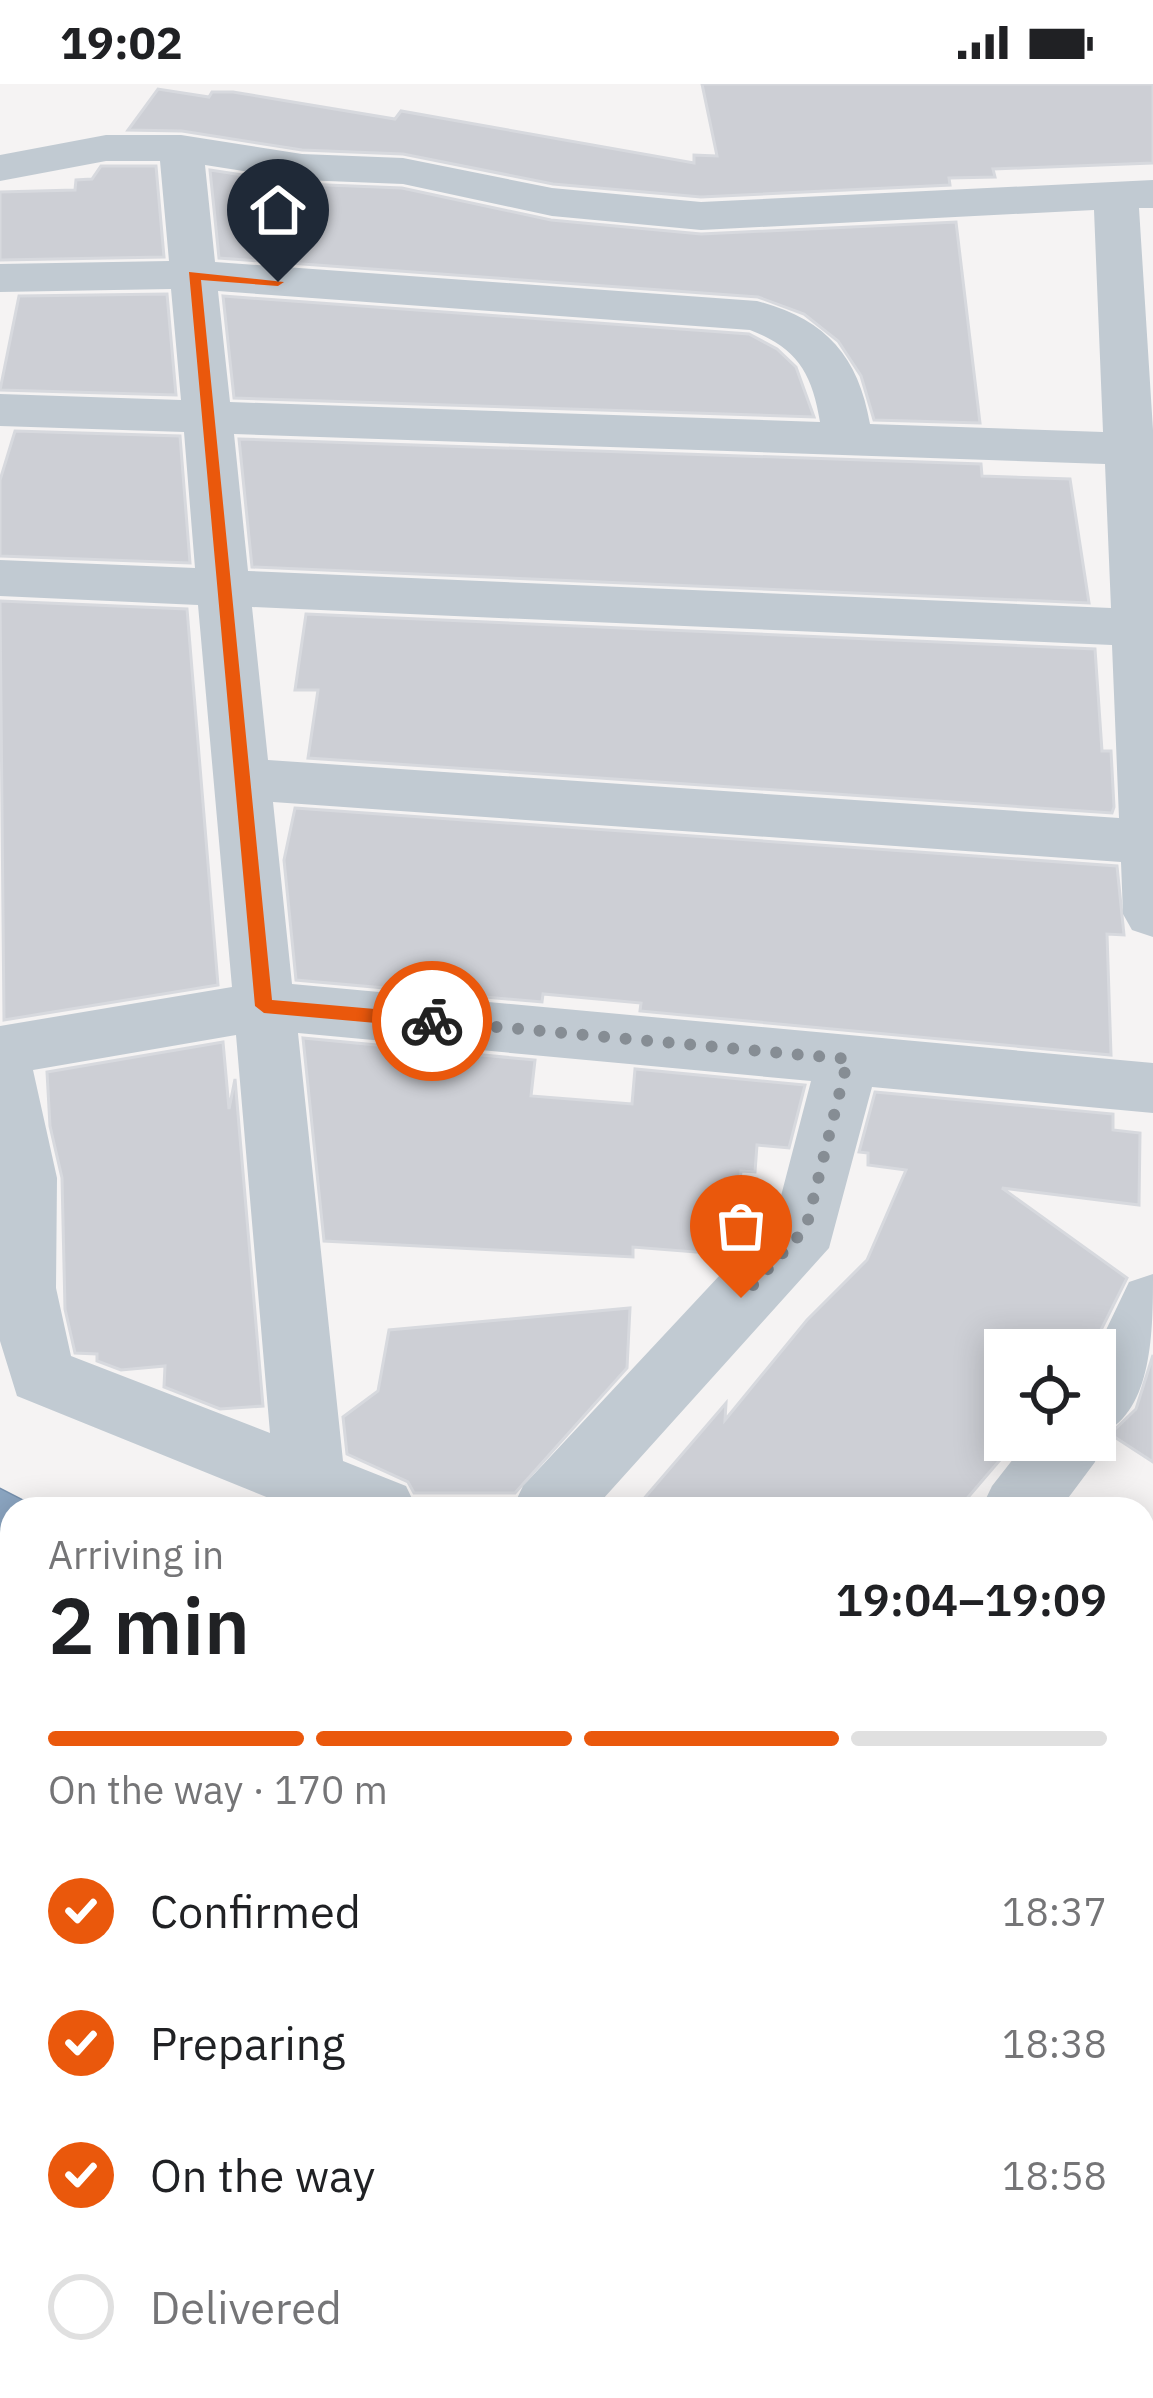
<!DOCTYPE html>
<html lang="en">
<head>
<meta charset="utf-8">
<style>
  :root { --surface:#fff; --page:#f2f2f2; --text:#202124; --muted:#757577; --line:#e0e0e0; --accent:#ea580c }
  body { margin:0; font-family:"IBM Plex Sans",sans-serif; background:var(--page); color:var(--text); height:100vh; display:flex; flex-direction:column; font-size:45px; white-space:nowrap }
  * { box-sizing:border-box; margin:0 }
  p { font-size:39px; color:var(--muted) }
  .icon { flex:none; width:66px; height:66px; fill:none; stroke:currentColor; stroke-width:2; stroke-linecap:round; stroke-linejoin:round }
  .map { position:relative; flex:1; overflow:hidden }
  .drawer { position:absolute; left:0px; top:1413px; width:1155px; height:903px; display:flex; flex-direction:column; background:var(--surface); border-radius:36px 36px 0 0; box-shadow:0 6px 30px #0003 }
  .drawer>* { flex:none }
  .tools { position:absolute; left:984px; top:1245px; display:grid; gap:24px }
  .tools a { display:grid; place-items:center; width:132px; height:132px; border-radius:0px; background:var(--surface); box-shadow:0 6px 30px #0003; font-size:60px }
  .pin { position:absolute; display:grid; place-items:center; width:102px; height:102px; color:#fff; margin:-123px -51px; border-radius:50% 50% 50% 0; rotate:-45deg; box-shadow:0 0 12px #0007 }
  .pin .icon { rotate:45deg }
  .courier { position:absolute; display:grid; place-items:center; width:120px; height:120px; margin:-60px; border:9px solid #ea580c; border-radius:50%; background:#fff; color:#222; box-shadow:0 3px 15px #0007 }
  .overview em { font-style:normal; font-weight:600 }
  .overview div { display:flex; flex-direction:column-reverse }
  .overview { display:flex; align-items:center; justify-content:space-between; height:204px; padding:0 48px }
  h1 { font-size:78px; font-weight:600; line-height:90px }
  .bar { display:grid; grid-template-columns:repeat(4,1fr); gap:18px 12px; align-content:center; height:144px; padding:0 48px }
  .bar i { height:15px; border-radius:9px; background:var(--line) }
  .bar .active { background:var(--accent) }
  .bar p { grid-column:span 4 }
  ol { padding:0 48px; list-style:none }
  li { display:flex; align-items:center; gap:36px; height:132px }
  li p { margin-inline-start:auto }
  li .icon { padding:12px; border-radius:50%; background:var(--accent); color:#fff; stroke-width:4 }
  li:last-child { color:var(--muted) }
  li i { width:66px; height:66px; border:6px solid var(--line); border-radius:50% }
  .status { display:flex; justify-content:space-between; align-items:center; height:84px; padding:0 60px; background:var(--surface); direction:ltr }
  .status svg { height:33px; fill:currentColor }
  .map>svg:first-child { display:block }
</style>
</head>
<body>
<div class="status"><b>19:02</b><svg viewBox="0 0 49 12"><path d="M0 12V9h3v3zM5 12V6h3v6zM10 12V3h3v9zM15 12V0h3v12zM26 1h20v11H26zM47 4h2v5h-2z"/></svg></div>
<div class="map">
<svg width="1153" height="2314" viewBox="0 0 1153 2314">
  <rect width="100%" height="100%" fill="#f5f3f3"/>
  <!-- green -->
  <polygon fill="#c3f1d5" points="0,1845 12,1856 12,2304 114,2304 106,2314 0,2314"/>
  <!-- building -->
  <g fill="#cdcfd5" stroke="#d7d9de" stroke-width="3">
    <polygon points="702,0 1153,0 1153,79 993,85 995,93 949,94 950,101 701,113 553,100 403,70 302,66 182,47 128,46 158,5 209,13 212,8 233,8 395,35 401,27 694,79 694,71 717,72"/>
    <polygon points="101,82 156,82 164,173 0,176 0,108 75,106 76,96 92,95"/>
    <polygon points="210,86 302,100 402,104 551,136 701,150 956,138 980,339 874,336 861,292 838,257 804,230 758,213 219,174"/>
    <polygon points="167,210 176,311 0,306 19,212"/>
    <polygon points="223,212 749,250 777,265 796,283 814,333 234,314"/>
    <polygon points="15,347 180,352 190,479 0,472 0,396"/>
    <polygon points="239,355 981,380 982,392 1070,395 1089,519 252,483"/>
    <polygon points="0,517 187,525 218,901 4,936"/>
    <polygon points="306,530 1095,565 1102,667 1111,667 1114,723 1112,729 308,674 318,606 295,606"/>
    <polygon points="295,724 1117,782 1124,851 1107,850 1111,971 640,927 641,919 543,910 542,918 296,896 284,776"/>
    <polygon points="303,954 535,976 531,1012 632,1020 635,985 805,1001 789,1064 757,1061 755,1088 741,1087 733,1171 633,1163 633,1173 324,1157"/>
    <polygon points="223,958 229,1025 235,995 263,1322 220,1325 164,1303 165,1282 121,1286 97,1277 97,1270 75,1269 65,1225 62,1094 50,1042 47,988"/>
    <polygon points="875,1008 1113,1030 1113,1046 1140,1049 1139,1121 1002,1104 1127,1194 1091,1266 1005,1266 1005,1356 1017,1356 958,1425 635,1425 726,1319 725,1336 807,1236 867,1176 906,1086 868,1081 868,1069 859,1068"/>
    <polygon points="630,1224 627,1284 515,1409 414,1409 408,1398 347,1370 343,1333 378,1307 389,1246"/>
    <polygon points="1153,1271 1153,1378 1110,1350 1136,1325"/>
  </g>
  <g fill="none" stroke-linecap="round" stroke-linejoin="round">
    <!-- minor-tunnel -->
    <polyline stroke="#caccce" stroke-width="80" stroke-dasharray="80 39" stroke-linecap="butt" points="1143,1879 1153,1865"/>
    <defs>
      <g id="highway">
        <polygon points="0,1405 39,1425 12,1425 12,1478 0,1473"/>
        <polygon points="0,1578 12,1583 12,1656 0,1652"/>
        <polygon points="1143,1986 1153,1990 1153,2075 1143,2071"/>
        <polygon points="1143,2169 1153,2173 1153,2261 1143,2256"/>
      </g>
    </defs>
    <!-- highway casing -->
    <use href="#highway" stroke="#7690ad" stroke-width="3"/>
    <!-- minor -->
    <g fill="#c1cad2" fill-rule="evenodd">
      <path d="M106,51H181L302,70L403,74L552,104L701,118L1153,96V124H1139L1153,346V853L1132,846L1123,830L1121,778L273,718L292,900L1153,979V1029L872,1003L829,1164L594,1425H512L523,1402L776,1131L811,997L298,949L343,1377L406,1402L417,1425H296L17,1312L0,1257V942L232,903L198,521L0,512V476L195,484L184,348L0,342V310L181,316L171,205L0,208V180L169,177L160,77H106L0,97V71ZM205,81L302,96L403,100L552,132L701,146L1094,126L1103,348L870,340C858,271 825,235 757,217L215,178ZM218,207L750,246C797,264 812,289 820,338L230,318ZM234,350L1105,380L1111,524L248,487ZM252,523L1112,561L1119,734L268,676ZM236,951L270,1349L71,1272L56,1204L57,1094L33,986Z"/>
      <path d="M1153,1190C1153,1246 1153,1326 1102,1350L1095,1378L1060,1425H981L992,1402L1028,1356H1095V1269L1129,1198Z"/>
      <polygon points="1143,1689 1153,1692 1153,1770 1143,1765"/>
      <polygon points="0,1772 12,1777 12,1863 0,1858"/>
      <polygon points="116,2304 209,2304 205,2314 111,2314"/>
      <polygon points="588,2304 688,2304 693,2314 592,2314"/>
      <polygon points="792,2304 884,2304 880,2314 787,2314"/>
    </g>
    <!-- highway -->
    <use href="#highway" fill="#8ba5c1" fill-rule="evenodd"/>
  </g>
  <!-- route -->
  <polygon fill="#ea580c" points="189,188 284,198 278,202 201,196 272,916 432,930 441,937 432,944 264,929 255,922"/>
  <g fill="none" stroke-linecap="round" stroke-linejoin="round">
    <!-- done -->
    <polyline stroke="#868d94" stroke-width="12" stroke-dasharray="0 21.6" points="432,937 848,975 806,1144 741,1214"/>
  </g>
</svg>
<div class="tools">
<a><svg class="icon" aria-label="locate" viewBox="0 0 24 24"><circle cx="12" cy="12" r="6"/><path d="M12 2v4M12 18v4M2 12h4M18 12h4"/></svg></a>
</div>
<div class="pin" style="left:741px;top:1214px;background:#ea580c"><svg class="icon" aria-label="bag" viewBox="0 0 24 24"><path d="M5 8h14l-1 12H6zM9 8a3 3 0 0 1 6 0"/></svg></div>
<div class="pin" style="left:278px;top:198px;background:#1f2937"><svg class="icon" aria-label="home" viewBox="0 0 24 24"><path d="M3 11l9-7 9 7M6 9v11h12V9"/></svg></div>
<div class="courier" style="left:432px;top:937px"><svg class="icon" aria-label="bike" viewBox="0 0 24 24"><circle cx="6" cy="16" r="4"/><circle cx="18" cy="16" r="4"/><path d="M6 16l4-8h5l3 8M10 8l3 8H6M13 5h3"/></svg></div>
<section class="drawer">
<div class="overview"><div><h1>2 min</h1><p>Arriving in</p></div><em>19:04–19:09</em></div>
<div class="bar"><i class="active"></i><i class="active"></i><i class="active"></i><i></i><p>On the way · 170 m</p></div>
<ol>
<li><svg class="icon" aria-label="check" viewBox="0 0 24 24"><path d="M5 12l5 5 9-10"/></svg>Confirmed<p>18:37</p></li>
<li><svg class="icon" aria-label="check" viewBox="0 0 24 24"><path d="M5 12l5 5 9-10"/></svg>Preparing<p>18:38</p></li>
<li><svg class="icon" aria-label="check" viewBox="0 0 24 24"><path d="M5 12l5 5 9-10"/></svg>On the way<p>18:58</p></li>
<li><i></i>Delivered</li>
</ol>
</section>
</div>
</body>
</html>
